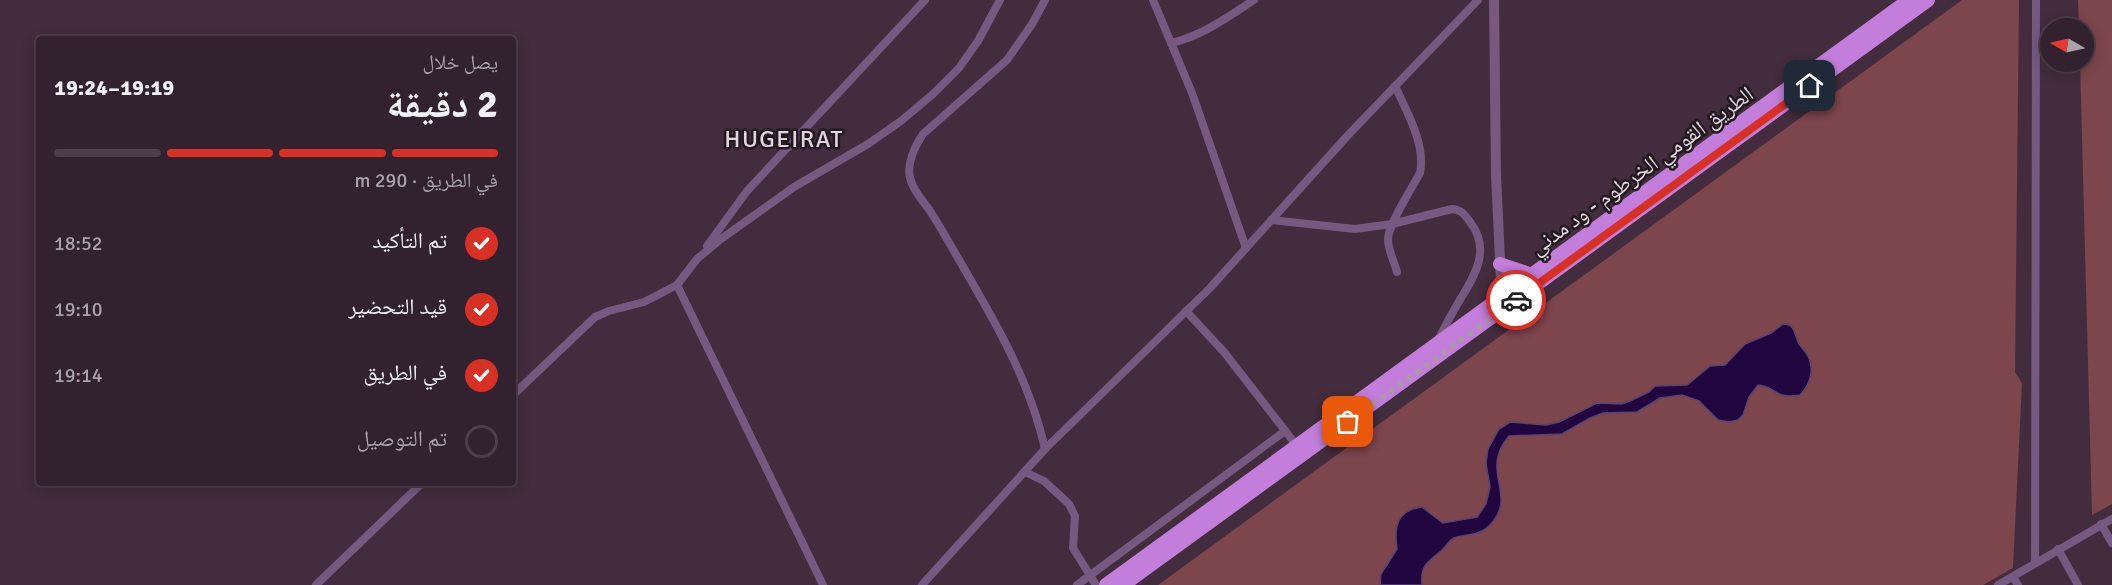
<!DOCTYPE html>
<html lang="ar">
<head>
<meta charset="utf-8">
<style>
  :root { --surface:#32212e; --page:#3a2936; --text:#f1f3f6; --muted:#a8a3aa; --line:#4d3e4a; --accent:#d93025 }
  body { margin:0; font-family:Signika,"Noto Naskh Arabic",sans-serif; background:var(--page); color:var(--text); direction:rtl; height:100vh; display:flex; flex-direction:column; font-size:22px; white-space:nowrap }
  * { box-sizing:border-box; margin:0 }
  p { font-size:20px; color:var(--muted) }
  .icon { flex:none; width:33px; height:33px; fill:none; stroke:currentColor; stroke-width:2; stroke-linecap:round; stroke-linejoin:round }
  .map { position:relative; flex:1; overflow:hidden; direction:ltr }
  .side { position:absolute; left:36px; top:36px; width:480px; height:450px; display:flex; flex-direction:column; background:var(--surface); border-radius:6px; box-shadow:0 3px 15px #0003,0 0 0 2px var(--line); direction:rtl }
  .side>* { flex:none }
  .needle { width:39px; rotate:279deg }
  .fabs { position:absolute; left:2040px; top:18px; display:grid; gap:12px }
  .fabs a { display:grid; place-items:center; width:54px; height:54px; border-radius:50%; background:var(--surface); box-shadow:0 3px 15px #0003,0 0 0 2px var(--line); font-size:30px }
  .pin { position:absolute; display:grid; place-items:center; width:51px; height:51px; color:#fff; margin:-26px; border-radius:12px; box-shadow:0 3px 9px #0006 }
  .courier { position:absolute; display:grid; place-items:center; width:60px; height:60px; margin:-30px; border:4px solid #d93025; border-radius:50%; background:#fff; color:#222; box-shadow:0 2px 8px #0007 }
  .head em { font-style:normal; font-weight:800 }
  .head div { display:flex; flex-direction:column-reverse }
  .head { display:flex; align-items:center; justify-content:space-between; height:102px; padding:0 18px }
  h1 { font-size:39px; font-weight:800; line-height:45px }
  .bar { display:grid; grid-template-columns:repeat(4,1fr); gap:9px 6px; align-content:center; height:72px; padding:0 18px }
  .bar i { height:8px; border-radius:4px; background:var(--line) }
  .bar .active { background:var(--accent) }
  .bar p { grid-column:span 4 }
  ol { padding:0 18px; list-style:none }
  li { display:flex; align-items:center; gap:18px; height:66px }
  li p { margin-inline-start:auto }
  li .icon { padding:6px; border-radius:50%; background:var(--accent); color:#fff; stroke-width:4 }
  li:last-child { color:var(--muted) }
  li i { width:33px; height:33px; border:3px solid var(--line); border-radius:50% }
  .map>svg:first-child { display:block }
</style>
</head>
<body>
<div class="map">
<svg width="2112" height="585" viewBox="0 0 2112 585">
  <rect width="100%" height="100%" fill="#422c3d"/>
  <!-- green -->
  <g fill="#7d454c">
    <polygon points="1962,0 2019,0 2015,372 2022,383 2013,568 1983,585 1158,585"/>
    <polygon points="2078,0 2112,0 2112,504 2092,515 2080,62 2084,62 2084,28 2079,28"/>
  </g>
  <!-- water -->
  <path fill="#20053f" stroke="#5a436f" stroke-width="1.5" d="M1783,324C1796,324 1794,335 1799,344C1802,348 1805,351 1808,356C1815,369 1810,385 1800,395C1775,400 1775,386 1758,385L1749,397L1743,415L1738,420L1729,422L1718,420L1699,401L1682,395L1660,398L1637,412L1603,413L1590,418L1562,434L1509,436C1478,472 1520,495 1489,526C1479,536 1466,534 1454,538C1448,541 1446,547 1441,551C1428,562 1420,565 1422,585H1380L1381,574L1397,549C1394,528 1396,510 1422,507L1443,523L1477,517L1486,504L1490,487L1486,463L1488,449L1499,429L1510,422L1546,425L1559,422L1597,403L1622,404L1630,401L1649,392L1655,386L1687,385L1710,366L1725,365L1745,344L1771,333Z"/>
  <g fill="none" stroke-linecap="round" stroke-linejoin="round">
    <!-- minor -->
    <g stroke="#765881" stroke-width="8">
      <path d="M1045,0L1032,24L1007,60L923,134C915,146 905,166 911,181C914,191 922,200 928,208C935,218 941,229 947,239C986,307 1028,372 1045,449"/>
      <polyline points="1153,0 1192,93 1246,248"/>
      <path d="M1171,43C1202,36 1228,17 1254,0"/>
      <path d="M1395,86C1407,112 1426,145 1420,173C1412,188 1389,223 1388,239C1388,250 1394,261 1397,272"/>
      <path d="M1271,220L1355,229L1392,224L1452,209C1462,210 1465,215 1470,222C1492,250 1474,277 1458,303C1451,315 1444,328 1438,340"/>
      <polyline points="707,246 747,191 925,0"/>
      <polyline points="677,285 823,585"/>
      <polyline points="1186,311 1224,352 1297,446"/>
      <polyline points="513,395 595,317 609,311 644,302 677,285 697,259 721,239 794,187 868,144 901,121 933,94 959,68 978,41 1000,0"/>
      <polyline points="1025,472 1044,481 1069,504 1075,516 1073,548 1096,585"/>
      <polyline points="2101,524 2112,543"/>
      <polyline points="2058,549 2078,585"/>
      <polyline points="2035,562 2036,0"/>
      <polyline points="2013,577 2018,585"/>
      <polyline points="316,585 422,483"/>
      <polyline points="922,585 1045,449 1210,288 1350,133 1478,0"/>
      <polyline points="1077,585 1285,431"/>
      <polyline points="1998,585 2112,519"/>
    </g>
    <!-- tertiary -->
    <polyline stroke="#765881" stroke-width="10" points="1494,0 1496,175 1502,302"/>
    <!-- trunk -->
    <g stroke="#c27eda" stroke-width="14">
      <polyline points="1500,264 1532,275"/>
      <polyline points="1106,585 1909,0"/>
      <polyline points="1123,585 1928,0"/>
    </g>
  </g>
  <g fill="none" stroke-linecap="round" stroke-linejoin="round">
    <!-- done -->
    <polyline stroke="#ab99a6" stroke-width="6" stroke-dasharray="0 10.8" points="1348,422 1516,300"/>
    <!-- route -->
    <polyline stroke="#d93025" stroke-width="8" points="1516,300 1810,86"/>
  </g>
  <g text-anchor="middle" stroke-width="5" stroke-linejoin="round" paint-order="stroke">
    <!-- street labels -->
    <g font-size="22" fill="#e3d4df" stroke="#221820">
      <text transform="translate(1641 170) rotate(-36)" y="8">الطريق القومي الخرطوم - ود مدني</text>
    </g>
    <!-- neighbourhood labels -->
    <g font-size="24" letter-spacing="1.5" fill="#e3d4df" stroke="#221820">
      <text x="784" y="147">HUGEIRAT</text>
    </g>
  </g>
</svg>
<div class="fabs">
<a><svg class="needle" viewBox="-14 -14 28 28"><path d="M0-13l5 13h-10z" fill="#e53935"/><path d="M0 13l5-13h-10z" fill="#a8a3aa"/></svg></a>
</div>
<div class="pin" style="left:1348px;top:422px;background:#ea580c"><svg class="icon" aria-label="bag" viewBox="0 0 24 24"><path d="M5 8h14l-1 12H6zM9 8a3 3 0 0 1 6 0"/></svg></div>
<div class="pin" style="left:1810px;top:86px;background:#1f2937"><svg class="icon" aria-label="home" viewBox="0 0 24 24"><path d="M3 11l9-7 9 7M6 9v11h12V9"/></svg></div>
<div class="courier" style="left:1516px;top:300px"><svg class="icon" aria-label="car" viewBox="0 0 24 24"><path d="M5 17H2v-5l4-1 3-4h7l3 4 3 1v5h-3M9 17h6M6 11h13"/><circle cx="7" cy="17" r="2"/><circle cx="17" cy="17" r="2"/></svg></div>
<section class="side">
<div class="head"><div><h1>2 دقيقة</h1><p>يصل خلال</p></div><em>19:19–19:24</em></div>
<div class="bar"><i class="active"></i><i class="active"></i><i class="active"></i><i></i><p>في الطريق · 290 m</p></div>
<ol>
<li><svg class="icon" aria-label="check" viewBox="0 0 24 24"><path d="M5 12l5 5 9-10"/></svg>تم التأكيد<p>18:52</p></li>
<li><svg class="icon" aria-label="check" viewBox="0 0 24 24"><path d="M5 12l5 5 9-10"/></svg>قيد التحضير<p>19:10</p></li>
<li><svg class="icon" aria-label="check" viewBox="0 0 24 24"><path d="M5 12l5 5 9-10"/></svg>في الطريق<p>19:14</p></li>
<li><i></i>تم التوصيل</li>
</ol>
</section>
</div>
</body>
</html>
